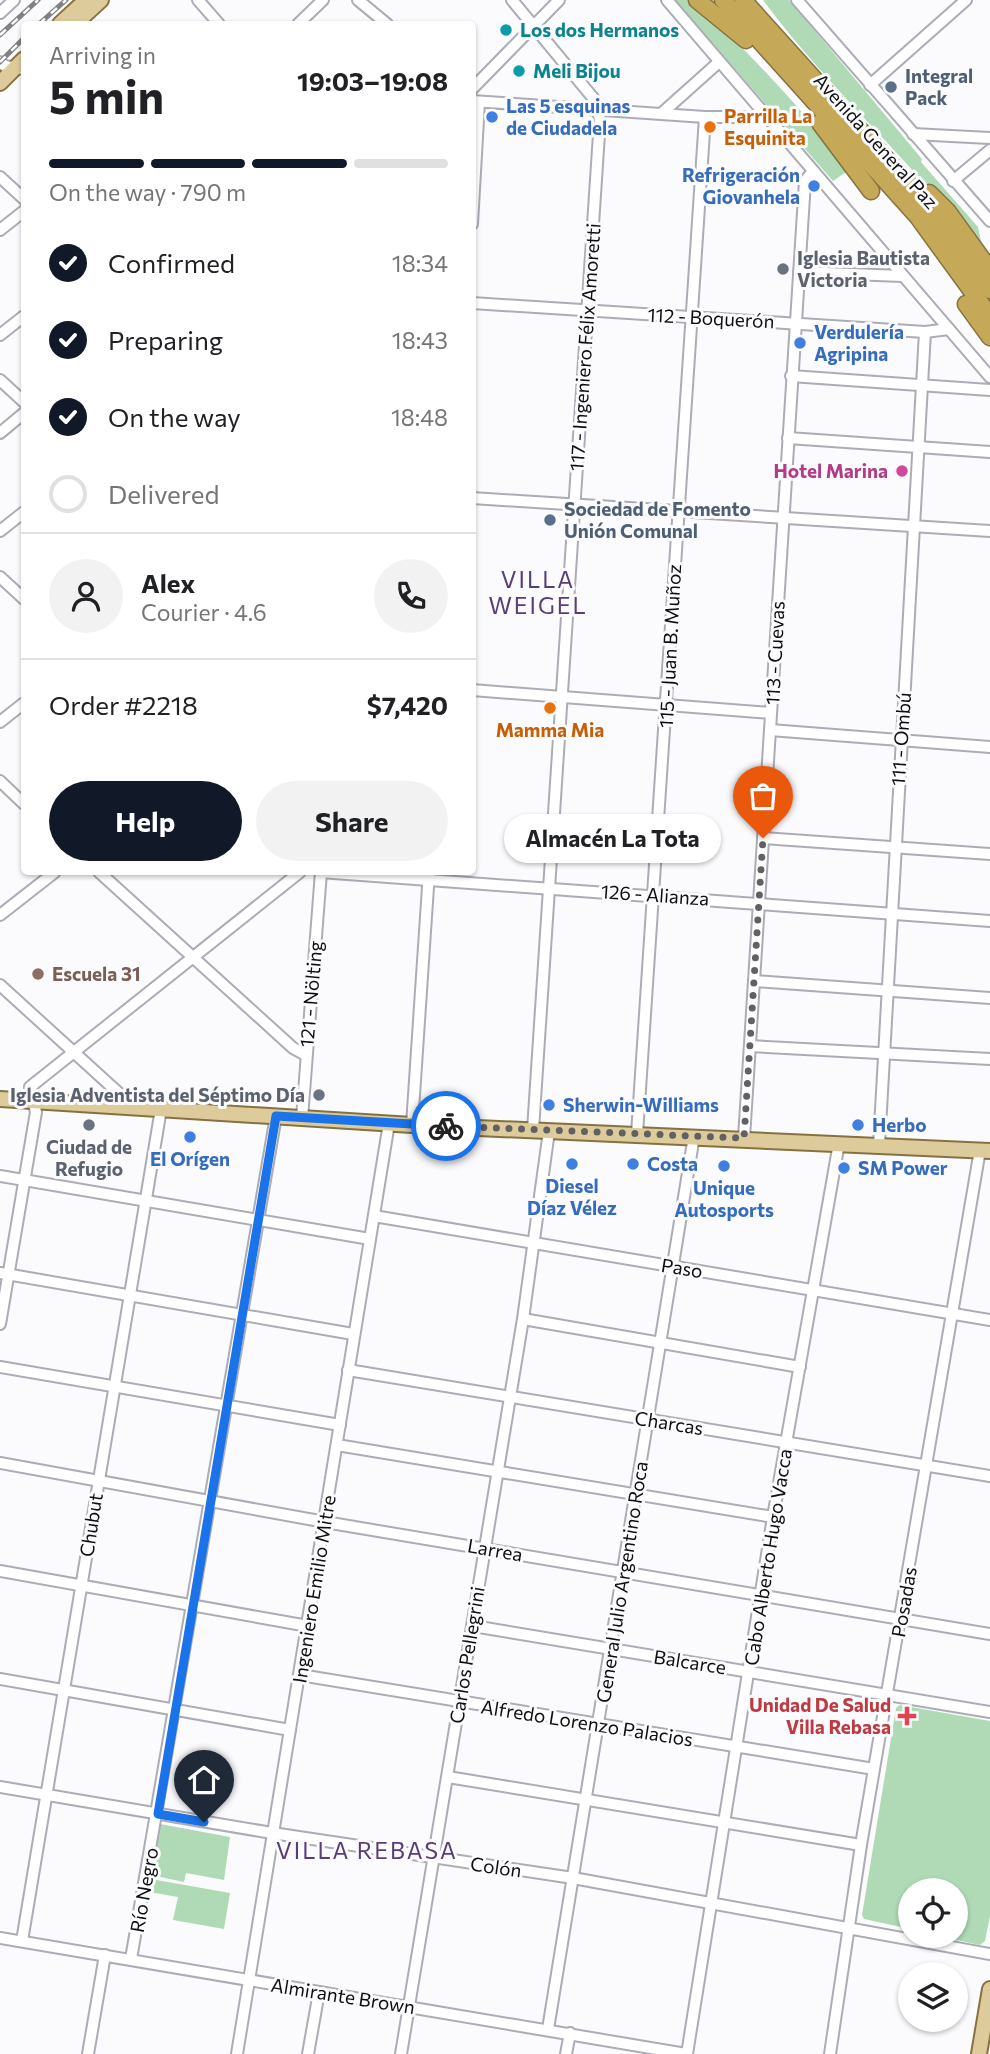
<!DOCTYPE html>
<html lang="en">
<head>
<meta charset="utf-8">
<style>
  :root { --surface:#fff; --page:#f2f2f2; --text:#202124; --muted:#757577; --line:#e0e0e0; --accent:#111827 }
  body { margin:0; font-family:Commissioner,sans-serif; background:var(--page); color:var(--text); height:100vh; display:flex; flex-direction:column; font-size:26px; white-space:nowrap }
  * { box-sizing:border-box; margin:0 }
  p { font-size:23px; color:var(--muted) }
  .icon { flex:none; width:38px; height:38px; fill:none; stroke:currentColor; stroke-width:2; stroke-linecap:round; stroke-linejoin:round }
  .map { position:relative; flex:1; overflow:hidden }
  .details { position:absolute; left:21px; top:21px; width:455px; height:854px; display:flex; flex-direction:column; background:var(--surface); border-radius:7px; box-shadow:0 2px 5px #0004 }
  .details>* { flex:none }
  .buttons { position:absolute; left:898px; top:1878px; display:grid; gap:14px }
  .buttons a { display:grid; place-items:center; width:70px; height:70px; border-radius:50%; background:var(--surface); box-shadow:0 2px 5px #0004; font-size:35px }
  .pin { position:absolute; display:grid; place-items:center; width:60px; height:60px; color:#fff; margin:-72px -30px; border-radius:50% 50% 50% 0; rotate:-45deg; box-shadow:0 0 7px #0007 }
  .pin .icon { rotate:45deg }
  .courier { position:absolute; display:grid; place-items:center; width:70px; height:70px; margin:-35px; border:5px solid #1a73e8; border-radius:50%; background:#fff; color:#222; box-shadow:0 2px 9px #0007 }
  .bubble { position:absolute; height:49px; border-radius:24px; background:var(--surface); box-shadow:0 2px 5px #0004; font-size:23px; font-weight:700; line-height:49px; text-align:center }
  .overview em { font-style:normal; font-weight:700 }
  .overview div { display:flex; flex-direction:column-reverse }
  .overview { display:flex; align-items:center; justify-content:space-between; height:119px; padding:0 28px }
  h1 { font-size:46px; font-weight:700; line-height:52px }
  .bar { display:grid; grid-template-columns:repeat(4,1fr); gap:10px 7px; align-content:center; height:84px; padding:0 28px }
  .bar i { height:9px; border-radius:5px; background:var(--line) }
  .bar .on { background:var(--accent) }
  .bar p { grid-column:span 4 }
  .line { display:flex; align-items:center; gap:18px; padding:0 28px; border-top:2px solid var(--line) }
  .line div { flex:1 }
  .round { display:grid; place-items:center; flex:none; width:74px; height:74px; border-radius:37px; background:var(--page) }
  ol { padding:0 28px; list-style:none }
  li { display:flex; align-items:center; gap:21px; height:77px }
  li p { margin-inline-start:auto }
  li .icon { padding:7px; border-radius:50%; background:var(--accent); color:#fff; stroke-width:4 }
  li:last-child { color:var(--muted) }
  li i { width:38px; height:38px; border:4px solid var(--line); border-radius:50% }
  .action { display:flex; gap:14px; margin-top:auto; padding:14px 28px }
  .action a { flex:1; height:80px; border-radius:42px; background:var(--accent); color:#fff; font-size:28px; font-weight:700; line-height:80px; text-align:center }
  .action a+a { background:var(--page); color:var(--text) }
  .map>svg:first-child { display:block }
</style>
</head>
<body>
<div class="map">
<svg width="990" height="2054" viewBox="0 0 990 2054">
  <rect width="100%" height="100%" fill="#fbfbfd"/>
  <!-- green -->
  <g fill="#b0dab5">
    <path d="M675,0H691C750,52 801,108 849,170L833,181Z"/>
    <path d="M763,0H789L922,159L921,162L978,227L984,256C917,165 830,91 763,0Z"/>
    <polygon points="900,1705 990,1721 990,1916 985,1941 980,1945 938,1936 956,1936 956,1890 910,1890 910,1929 864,1919 862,1915 896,1708"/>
    <polygon points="160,1824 230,1837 224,1880 186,1873 184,1882 151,1875"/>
    <polygon points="151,1879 230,1893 224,1929 173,1920 178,1897 149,1892"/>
  </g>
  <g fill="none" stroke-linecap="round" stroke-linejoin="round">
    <defs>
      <g id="minor">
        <polyline points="198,0 219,24"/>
        <polyline points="358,0 387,24"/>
        <polyline points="512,0 594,99 600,119 533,1130"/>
        <polyline points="667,0 990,377"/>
        <polyline points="797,0 990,221"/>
        <polyline points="0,13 14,0"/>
        <polyline points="298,24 323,0"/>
        <polyline points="0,62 5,66 24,69"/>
        <polyline points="870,85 966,0"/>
        <polyline points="472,89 559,0"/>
        <polyline points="472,101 705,117 766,117"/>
        <polyline points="662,113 719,62"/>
        <polyline points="913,134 990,138"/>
        <polyline points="0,177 24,199"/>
        <polyline points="953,181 990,150"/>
        <polyline points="472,224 479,102"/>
        <polyline points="0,230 24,211"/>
        <polyline points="799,272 902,276"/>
        <polyline points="472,303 925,332 949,329"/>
        <polyline points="0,335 24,316"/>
        <polyline points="791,376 990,390"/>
        <polyline points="0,380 24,402"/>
        <polyline points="0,433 24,413"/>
        <polyline points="788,438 990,452"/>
        <polyline points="472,498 990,531"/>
        <polyline points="0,531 24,512"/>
        <polyline points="0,577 24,599"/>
        <polyline points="472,690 771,713"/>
        <polyline points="0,722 24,703"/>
        <polyline points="770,730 990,747"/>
        <polyline points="0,781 24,804"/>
        <polyline points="763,838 990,854"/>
        <polyline points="99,872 293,1048 306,1055"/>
        <polyline points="320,872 990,921"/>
        <polyline points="0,915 55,872"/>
        <polyline points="754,981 990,998"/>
        <polyline points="0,985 134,1107"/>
        <polyline points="750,1046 990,1059"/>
        <polyline points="302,1118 321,872"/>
        <polyline points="412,1125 429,872"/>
        <polyline points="637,1134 705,117"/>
        <polyline points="744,1138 805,181 813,171"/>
        <polyline points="879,1145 925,332"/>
        <polyline points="0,1176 370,1239"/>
        <polyline points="374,1216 990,1320"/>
        <polyline points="0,1273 353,1334"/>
        <polyline points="523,1319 800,1367"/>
        <polyline points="0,1324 36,1112 30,1087 300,872"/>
        <polyline points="0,1367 340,1425"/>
        <polyline points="348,1370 990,1476"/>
        <polyline points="337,1445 773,1517"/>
        <polyline points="0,1463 325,1522 990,1634"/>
        <polyline points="0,1571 308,1626"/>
        <polyline points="473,1626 990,1712"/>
        <polyline points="300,1675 874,1769"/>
        <polyline points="0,1679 290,1730"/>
        <polyline points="448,1777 861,1845"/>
        <polyline points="0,1787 272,1833 573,1878 990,1954"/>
        <polyline points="0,1938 686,2054"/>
        <polyline points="22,1941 161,1109"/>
        <polyline points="131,1959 276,1116"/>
        <polyline points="548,2029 694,1136"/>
        <polyline points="88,2054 105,1955"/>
        <polyline points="237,2054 389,1123"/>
        <polyline points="308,2054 319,1992"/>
        <polyline points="401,2054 523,1319 549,1131"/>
        <polyline points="566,2054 570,2033"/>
        <polyline points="687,2054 773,1517 839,1143"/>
        <polyline points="830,2054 861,1845 980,1150"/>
      </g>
      <g id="major">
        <polyline points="60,24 86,0"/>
        <polyline points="75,24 101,0"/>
        <polyline points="0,83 24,59"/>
        <polyline points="0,1099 412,1125 990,1151"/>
        <polyline points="979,2054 990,1989"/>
      </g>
      <g id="highway">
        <polyline points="697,0 746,40"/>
        <polyline points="723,0 918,217 990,316"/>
        <polyline points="743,0 917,193 990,290"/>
        <polyline points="820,123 871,191"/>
        <polyline points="929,193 948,212 990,270"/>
        <polyline points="966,304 990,337"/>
      </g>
    </defs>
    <!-- minor casing -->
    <use href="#minor" stroke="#acacb6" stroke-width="14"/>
    <!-- major casing -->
    <use href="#major" stroke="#867240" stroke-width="18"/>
    <!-- highway casing -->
    <use href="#highway" stroke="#867240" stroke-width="19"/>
    <!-- minor -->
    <use href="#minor" stroke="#fff" stroke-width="10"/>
    <!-- major -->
    <use href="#major" stroke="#ddcb9b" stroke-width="14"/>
    <!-- highway -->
    <use href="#highway" stroke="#c6a859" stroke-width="16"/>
    <defs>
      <g id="rail">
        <polyline points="39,24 66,0"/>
        <polyline points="0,35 38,0"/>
        <polyline points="0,62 24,38"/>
      </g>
    </defs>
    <!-- rail casing -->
    <use href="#rail" stroke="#818183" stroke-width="5"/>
    <!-- rail -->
    <use href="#rail" stroke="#fbfbfd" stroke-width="2.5" stroke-dasharray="8" stroke-linecap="butt"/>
  </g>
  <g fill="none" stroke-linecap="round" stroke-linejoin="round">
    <!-- done -->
    <polyline stroke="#616164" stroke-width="7" stroke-dasharray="0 12.6" points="446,1126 744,1138 763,838"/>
    <!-- route -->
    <polyline stroke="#1a73e8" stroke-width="9" points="204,1822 158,1814 276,1116 446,1126"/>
  </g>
  <!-- markers -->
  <g fill="#0f9aa8" stroke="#fbfbfd" stroke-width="2.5">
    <circle cx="506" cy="30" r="7"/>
    <circle cx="519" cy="71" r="7"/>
  </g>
  <g fill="#5c6f8a" stroke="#fbfbfd" stroke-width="2.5">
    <circle cx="891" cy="87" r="7"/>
    <circle cx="550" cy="520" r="7"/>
  </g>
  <g fill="#3f7fe0" stroke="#fbfbfd" stroke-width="2.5">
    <circle cx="492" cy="117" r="7"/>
    <circle cx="814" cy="186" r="7"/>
    <circle cx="800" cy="343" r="7"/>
    <circle cx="549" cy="1105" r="7"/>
    <circle cx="858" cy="1125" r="7"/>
    <circle cx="190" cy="1137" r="7"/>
    <circle cx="572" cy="1164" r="7"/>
    <circle cx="633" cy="1164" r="7"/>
    <circle cx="724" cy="1166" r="7"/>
    <circle cx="844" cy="1168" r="7"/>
  </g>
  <g fill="#e8710a" stroke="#fbfbfd" stroke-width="2.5">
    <circle cx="710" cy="127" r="7"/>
    <circle cx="550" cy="708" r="7"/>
  </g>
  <g fill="#6b7280" stroke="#fbfbfd" stroke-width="2.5">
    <circle cx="783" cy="269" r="7"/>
    <circle cx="319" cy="1095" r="7"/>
    <circle cx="89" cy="1125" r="7"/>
  </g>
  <circle fill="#d1479c" stroke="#fbfbfd" stroke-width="2.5" cx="902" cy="471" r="7"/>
  <circle fill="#8d6e63" stroke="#fbfbfd" stroke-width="2.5" cx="38" cy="974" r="7"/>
  <path fill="#e0444e" stroke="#fbfbfd" stroke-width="2.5" d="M903.5 1705.5h7v7h7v7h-7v7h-7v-7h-7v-7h7z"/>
  <g text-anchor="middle" stroke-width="6" stroke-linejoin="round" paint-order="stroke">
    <!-- culture labels -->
    <g font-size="19" font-weight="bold" fill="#0d838f" stroke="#fbfbfd" text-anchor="start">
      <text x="520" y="37">Los dos Hermanos</text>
      <text x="533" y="78">Meli Bijou</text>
    </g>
    <!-- service labels -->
    <g font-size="19" font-weight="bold" fill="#4e5e75" stroke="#fbfbfd" text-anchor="start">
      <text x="905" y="83">Integral<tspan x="905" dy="22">Pack</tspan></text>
      <text x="564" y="516">Sociedad de Fomento<tspan x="564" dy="22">Unión Comunal</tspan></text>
    </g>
    <!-- shop labels -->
    <g font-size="19" font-weight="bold" fill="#366cbe" stroke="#fbfbfd" text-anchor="start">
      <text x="506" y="113">Las 5 esquinas<tspan x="506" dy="22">de Ciudadela</tspan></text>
      <text x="800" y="182" text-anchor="end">Refrigeración<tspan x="800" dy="22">Giovanhela</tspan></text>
      <text x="814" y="339">Verdulería<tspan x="814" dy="22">Agripina</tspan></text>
      <text x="563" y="1112">Sherwin-Williams</text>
      <text x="872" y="1132">Herbo</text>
      <text x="190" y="1166" text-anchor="middle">El Orígen</text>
      <text x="647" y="1171">Costa</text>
      <text x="858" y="1175">SM Power</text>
      <text x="572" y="1193" text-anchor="middle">Diesel<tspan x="572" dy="22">Díaz Vélez</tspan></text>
      <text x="724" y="1195" text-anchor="middle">Unique<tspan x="724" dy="22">Autosports</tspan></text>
    </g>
    <!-- food labels -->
    <g font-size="19" font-weight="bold" fill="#c56008" stroke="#fbfbfd" text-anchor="start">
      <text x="724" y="123">Parrilla La<tspan x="724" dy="22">Esquinita</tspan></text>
      <text x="550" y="737" text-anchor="middle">Mamma Mia</text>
    </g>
    <!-- street labels -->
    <g font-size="19" fill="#0e0e11" stroke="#fbfbfd">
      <text transform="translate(876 141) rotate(48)" y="7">Avenida General Paz</text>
      <text transform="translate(711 318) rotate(3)" y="7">112 - Boquerón</text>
      <text transform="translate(585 347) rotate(-86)" y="7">117 - Ingeniero Félix Amoretti</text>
      <text transform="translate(670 646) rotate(-87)" y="7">115 - Juan B. Muñoz</text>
      <text transform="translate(775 653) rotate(-87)" y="7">113 - Cuevas</text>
      <text transform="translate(901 739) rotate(-86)" y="7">111 - Ombú</text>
      <text transform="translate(655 895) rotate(4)" y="7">126 - Alianza</text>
      <text transform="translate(311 994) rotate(-85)" y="7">121 - Nölting</text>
      <text transform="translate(682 1268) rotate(9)" y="7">Paso</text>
      <text transform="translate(669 1423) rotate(9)" y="7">Charcas</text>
      <text transform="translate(91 1525) rotate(-81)" y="7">Chubut</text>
      <text transform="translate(495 1550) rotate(10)" y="7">Larrea</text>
      <text transform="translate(768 1557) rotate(-81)" y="7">Cabo Alberto Hugo Vacca</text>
      <text transform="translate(622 1582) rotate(-81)" y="7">General Julio Argentino Roca</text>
      <text transform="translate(314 1589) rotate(-81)" y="7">Ingeniero Emilio Mitre</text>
      <text transform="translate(904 1602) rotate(-80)" y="7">Posadas</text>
      <text transform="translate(467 1655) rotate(-81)" y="7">Carlos Pellegrini</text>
      <text transform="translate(690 1662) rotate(9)" y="7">Balcarce</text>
      <text transform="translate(587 1723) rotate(9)" y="7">Alfredo Lorenzo Palacios</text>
      <text transform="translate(496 1867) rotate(8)" y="7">Colón</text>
      <text transform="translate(144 1890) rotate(-80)" y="7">Río Negro</text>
      <text transform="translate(343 1996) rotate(9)" y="7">Almirante Brown</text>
    </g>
    <!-- worship labels -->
    <g font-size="19" font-weight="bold" fill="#5b616d" stroke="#fbfbfd" text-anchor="start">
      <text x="797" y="265">Iglesia Bautista<tspan x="797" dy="22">Victoria</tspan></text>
      <text x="305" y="1102" text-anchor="end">Iglesia Adventista del Séptimo Día</text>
      <text x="89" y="1154" text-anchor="middle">Ciudad de<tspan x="89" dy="22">Refugio</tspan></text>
    </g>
    <!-- hotel labels -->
    <g font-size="19" font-weight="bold" fill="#b23c85" stroke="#fbfbfd" text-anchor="end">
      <text x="888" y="478">Hotel Marina</text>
    </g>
    <!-- education labels -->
    <g font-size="19" font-weight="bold" fill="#785e54" stroke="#fbfbfd" text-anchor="start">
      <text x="52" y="981">Escuela 31</text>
    </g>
    <!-- health labels -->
    <g font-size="19" font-weight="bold" fill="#be3a42" stroke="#fbfbfd" text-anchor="end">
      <text x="891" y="1712">Unidad De Salud<tspan x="891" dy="22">Villa Rebasa</tspan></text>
    </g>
    <!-- quarter labels -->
    <g font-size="23" letter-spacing="2" fill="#593d78" stroke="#fbfbfd">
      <text x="538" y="588">VILLA<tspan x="538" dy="26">WEIGEL</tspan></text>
      <text x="367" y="1859">VILLA REBASA</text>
    </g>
  </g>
</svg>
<div class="buttons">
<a><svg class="icon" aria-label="locate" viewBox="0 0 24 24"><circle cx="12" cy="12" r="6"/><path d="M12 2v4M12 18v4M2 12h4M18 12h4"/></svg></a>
<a><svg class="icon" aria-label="layers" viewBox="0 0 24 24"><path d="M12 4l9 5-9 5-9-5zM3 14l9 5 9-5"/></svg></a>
</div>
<div class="pin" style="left:763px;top:838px;background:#ea580c"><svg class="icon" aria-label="bag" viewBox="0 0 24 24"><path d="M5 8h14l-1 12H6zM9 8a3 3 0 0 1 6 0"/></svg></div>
<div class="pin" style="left:204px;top:1822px;background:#1f2937"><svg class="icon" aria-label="home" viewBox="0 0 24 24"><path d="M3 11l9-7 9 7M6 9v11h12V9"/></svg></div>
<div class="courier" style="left:446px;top:1126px"><svg class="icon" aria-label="bike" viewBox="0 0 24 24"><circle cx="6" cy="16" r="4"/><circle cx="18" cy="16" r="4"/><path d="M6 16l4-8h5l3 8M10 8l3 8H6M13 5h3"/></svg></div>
<div class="bubble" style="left:504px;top:814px;width:217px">Almacén La Tota</div>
<section class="details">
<div class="overview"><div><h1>5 min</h1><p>Arriving in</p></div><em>19:03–19:08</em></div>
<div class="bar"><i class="on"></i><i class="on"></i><i class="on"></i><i></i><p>On the way · 790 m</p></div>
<ol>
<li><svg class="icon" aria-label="check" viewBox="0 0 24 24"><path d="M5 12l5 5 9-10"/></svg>Confirmed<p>18:34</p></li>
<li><svg class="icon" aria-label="check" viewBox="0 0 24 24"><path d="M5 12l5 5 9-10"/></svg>Preparing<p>18:43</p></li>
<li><svg class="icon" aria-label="check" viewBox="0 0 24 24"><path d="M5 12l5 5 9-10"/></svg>On the way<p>18:48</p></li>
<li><i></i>Delivered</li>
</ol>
<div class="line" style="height:126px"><a class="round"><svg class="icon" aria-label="person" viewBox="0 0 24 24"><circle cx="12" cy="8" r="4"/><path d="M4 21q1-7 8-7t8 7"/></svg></a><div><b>Alex</b><p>Courier · 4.6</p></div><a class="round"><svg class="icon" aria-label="phone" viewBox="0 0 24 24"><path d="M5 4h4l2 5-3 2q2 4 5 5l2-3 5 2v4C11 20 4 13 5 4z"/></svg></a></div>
<div class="line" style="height:91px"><div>Order #2218</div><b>$7,420</b></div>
<div class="action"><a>Help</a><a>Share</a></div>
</section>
</div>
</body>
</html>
